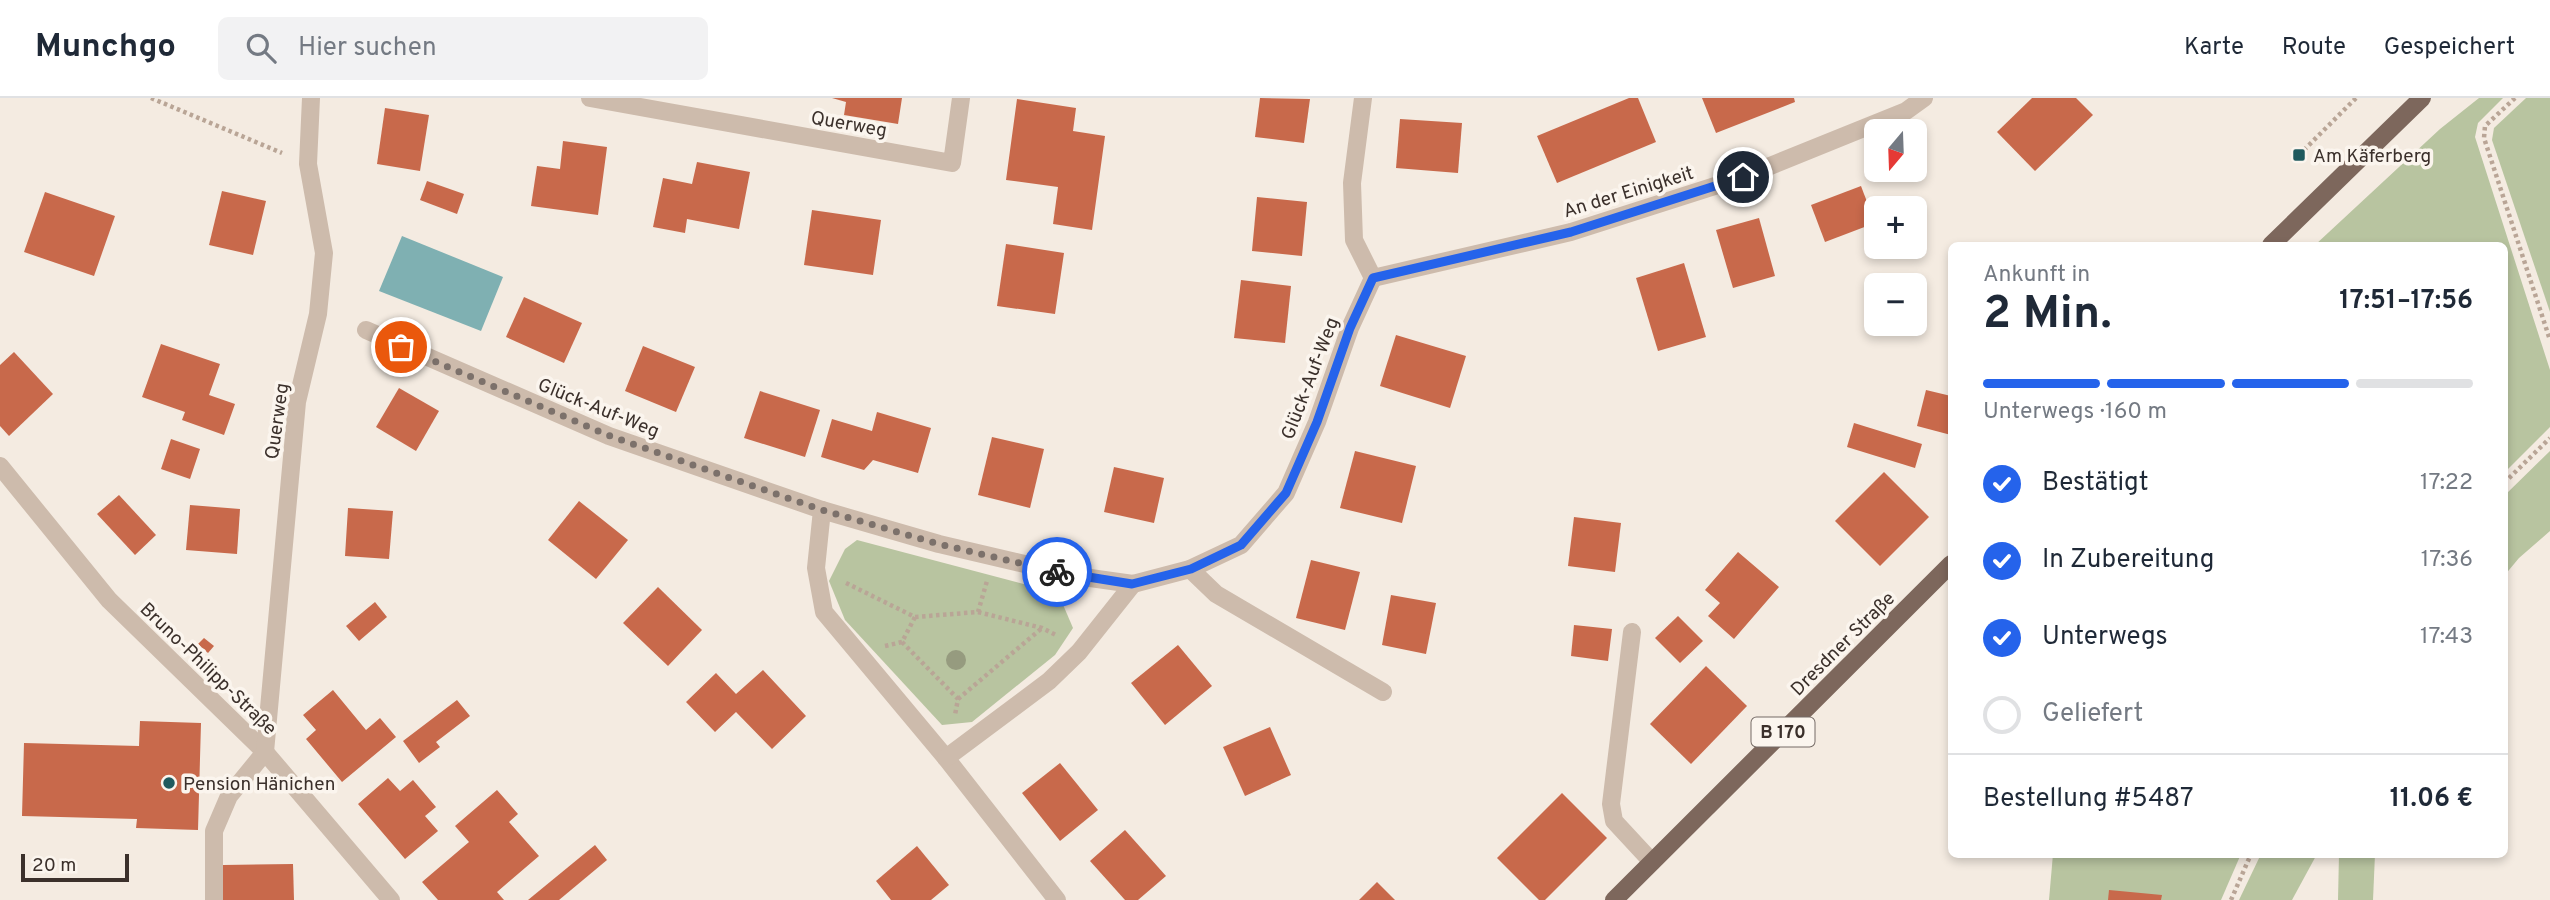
<!DOCTYPE html>
<html lang="de">
<head>
<meta charset="utf-8">
<style>
  :root { --surface:#fff; --page:#f2f2f3; --text:#1f2937; --muted:#747a83; --line:#e0e1e3; --accent:#2563eb }
  body { margin:0; font-family:Overpass,sans-serif; background:var(--page); color:var(--text); height:100vh; display:flex; flex-direction:column; font-size:26px; white-space:nowrap }
  * { box-sizing:border-box; margin:0 }
  p { font-size:23px; color:var(--muted) }
  .icon { flex:none; width:38px; height:38px; fill:none; stroke:currentColor; stroke-width:2; stroke-linecap:round; stroke-linejoin:round }
  .map { position:relative; flex:1; overflow:hidden }
  .sheet { position:absolute; left:1948px; top:144px; width:560px; height:616px; display:flex; flex-direction:column; background:var(--surface); border-radius:10px; box-shadow:0 4px 10px #0003 }
  .sheet>* { flex:none }
  .needle { width:46px; rotate:199deg }
  .fabs { position:absolute; left:1864px; top:21px; display:grid; gap:14px }
  .fabs a { display:grid; place-items:center; width:63px; height:63px; border-radius:10px; background:var(--surface); box-shadow:0 4px 10px #0003; font-size:35px }
  .scale { position:absolute; left:21px; bottom:18px; width:108px; box-sizing:border-box; padding-left:7px; border:4px solid #3b302b; border-top:0; font-size:19px; line-height:24px; white-space:nowrap; color:#3b302b; -webkit-text-stroke:5px #fbf5ee; paint-order:stroke }
  .pin { position:absolute; display:grid; place-items:center; width:60px; height:60px; color:#fff; margin:-30px; border:4px solid #fff; border-radius:50%; box-shadow:0 2px 7px #0007 }
  .courier { position:absolute; display:grid; place-items:center; width:70px; height:70px; margin:-35px; border:5px solid #2563eb; border-radius:50%; background:#fff; color:#222; box-shadow:0 2px 9px #0007 }
  .head em { font-style:normal; font-weight:700 }
  .head div { display:flex; flex-direction:column-reverse }
  .head { display:flex; align-items:center; justify-content:space-between; height:119px; padding:0 35px }
  h1 { font-size:46px; font-weight:700; line-height:52px }
  .bar { display:grid; grid-template-columns:repeat(4,1fr); gap:10px 7px; align-content:center; height:84px; padding:0 35px }
  .bar i { height:9px; border-radius:5px; background:var(--line) }
  .bar .current { background:var(--accent) }
  .bar p { grid-column:span 4 }
  .line { display:flex; align-items:center; gap:18px; padding:0 35px; border-top:2px solid var(--line) }
  .line div { flex:1 }
  ol { padding:0 35px; list-style:none }
  li { display:flex; align-items:center; gap:21px; height:77px }
  li p { margin-inline-start:auto }
  li .icon { padding:7px; border-radius:50%; background:var(--accent); color:#fff; stroke-width:4 }
  li:last-child { color:var(--muted) }
  li i { width:38px; height:38px; border:4px solid var(--line); border-radius:50% }
  header { display:flex; align-items:center; gap:42px; box-sizing:border-box; height:98px; padding:0 35px; background:var(--surface); border-bottom:2px solid var(--line) }
  header strong { font-size:33px }
  nav { display:flex; gap:38px; margin-inline-start:auto; font-size:24px }
  .search { width:490px; height:63px; background:var(--page); display:flex; align-items:center; gap:18px; box-sizing:border-box; padding:0 24px; border-radius:10px; color:var(--muted); font-size:26px }
  .map>svg:first-child { display:block }
</style>
</head>
<body>
<header>
<strong>Munchgo</strong>
<div class="search"><svg class="icon" aria-label="search" viewBox="0 0 24 24"><circle cx="10" cy="10" r="6"/><path d="M15 15l6 6"/></svg>Hier suchen</div>
<nav><a>Karte</a><a>Route</a><a>Gespeichert</a></nav>
</header>
<div class="map">
<svg width="2550" height="802" viewBox="0 0 2550 802">
  <rect width="100%" height="100%" fill="#f4ebe1"/>
  <!-- green -->
  <g fill="#b8c4a0">
    <polygon points="2479,0 2503,0 2478,25 2475,39 2550,272 2550,329 2504,375 2504,147 2315,147 2440,31"/>
    <polygon points="2526,0 2550,0 2550,214 2492,42 2494,30"/>
    <polygon points="2550,353 2550,433 2519,460 2504,478 2504,398"/>
    <polygon points="857,442 1058,495 1073,530 1055,557 972,624 942,627 845,522 829,483 845,451"/>
    <polygon points="2053,756 2241,756 2221,802 2049,802"/>
    <polygon points="2261,756 2317,756 2292,802 2239,802"/>
    <polygon points="2339,756 2375,756 2373,802 2338,802"/>
  </g>
  <!-- water -->
  <polygon fill="#7fb0b2" points="402,138 503,179 481,233 379,193"/>
  <!-- building -->
  <g fill="#c8694b">
    <polygon points="832,0 902,0 898,26 844,17 846,4"/>
    <polygon points="1260,0 1310,1 1304,45 1255,39"/>
    <polygon points="1629,0 1638,0 1656,44 1557,85 1537,38"/>
    <polygon points="1702,0 1794,0 1795,4 1716,35"/>
    <polygon points="2032,0 2076,0 2093,17 2035,73 1997,34"/>
    <polygon points="1017,1 1076,10 1073,33 1105,38 1092,132 1053,126 1058,89 1006,82"/>
    <polygon points="385,10 429,17 420,73 377,66"/>
    <polygon points="1400,21 1462,25 1458,75 1396,70"/>
    <polygon points="563,43 607,49 598,117 531,108 537,68 560,71"/>
    <polygon points="697,64 750,74 739,131 687,121 685,135 653,129 663,80 692,86"/>
    <polygon points="427,83 464,96 457,116 420,102"/>
    <polygon points="1861,88 1875,125 1825,144 1811,107"/>
    <polygon points="222,93 266,103 253,157 209,147"/>
    <polygon points="45,94 115,118 94,178 24,154"/>
    <polygon points="1257,99 1307,104 1302,158 1252,153"/>
    <polygon points="812,112 881,122 873,177 804,167"/>
    <polygon points="1759,120 1775,178 1733,190 1716,132"/>
    <polygon points="1006,146 1064,155 1055,216 997,208"/>
    <polygon points="1684,165 1706,239 1658,253 1636,180"/>
    <polygon points="1241,182 1291,188 1285,245 1234,240"/>
    <polygon points="524,199 582,225 564,265 506,239"/>
    <polygon points="1396,237 1466,258 1450,310 1380,288"/>
    <polygon points="161,246 220,266 209,297 235,306 224,337 182,322 185,314 142,299"/>
    <polygon points="643,248 695,269 676,314 625,293"/>
    <polygon points="14,254 53,296 9,338 0,328 0,267"/>
    <polygon points="399,290 439,313 416,353 376,329"/>
    <polygon points="1926,292 1951,298 1951,337 1917,328"/>
    <polygon points="760,293 820,312 805,359 744,340"/>
    <polygon points="877,314 931,330 918,375 873,362 864,372 821,359 832,321 872,333"/>
    <polygon points="1854,325 1922,346 1915,370 1847,349"/>
    <polygon points="992,339 1044,351 1030,410 978,397"/>
    <polygon points="171,341 200,351 190,381 161,371"/>
    <polygon points="1355,353 1416,368 1402,425 1340,410"/>
    <polygon points="1114,369 1164,380 1154,425 1104,414"/>
    <polygon points="1884,374 1929,419 1880,468 1835,423"/>
    <polygon points="119,397 156,437 135,457 97,416"/>
    <polygon points="579,403 628,442 596,481 548,442"/>
    <polygon points="190,407 240,411 237,456 186,452"/>
    <polygon points="348,410 393,413 389,461 345,458"/>
    <polygon points="1574,419 1621,425 1615,474 1568,468"/>
    <polygon points="1738,454 1779,489 1734,541 1708,518 1720,505 1705,492"/>
    <polygon points="1311,462 1360,474 1345,532 1296,520"/>
    <polygon points="658,489 702,532 668,568 623,525"/>
    <polygon points="1391,497 1436,505 1426,556 1382,547"/>
    <polygon points="375,504 387,519 359,543 346,528"/>
    <polygon points="1678,518 1703,543 1680,565 1655,540"/>
    <polygon points="1574,527 1612,531 1608,563 1571,558"/>
    <polygon points="204,540 214,548 208,555 198,546"/>
    <polygon points="1178,547 1212,588 1165,627 1131,585"/>
    <polygon points="1706,568 1747,608 1691,666 1650,626"/>
    <polygon points="763,572 806,618 772,651 736,614 715,634 686,604 716,575 736,596"/>
    <polygon points="333,592 366,632 380,620 396,639 342,684 306,641 316,632 303,617"/>
    <polygon points="457,602 470,618 436,644 440,649 419,665 403,643"/>
    <polygon points="140,623 201,625 198,732 136,730 137,721 22,718 24,645 139,648"/>
    <polygon points="1270,629 1291,677 1245,698 1223,649"/>
    <polygon points="1060,665 1098,712 1060,743 1022,695"/>
    <polygon points="388,680 400,693 413,682 436,709 425,718 438,733 405,761 358,706"/>
    <polygon points="497,692 518,716 509,724 539,758 497,794 504,802 438,802 422,784 469,744 455,728"/>
    <polygon points="1562,695 1607,740 1545,802 1539,802 1497,760"/>
    <polygon points="1125,732 1166,778 1138,802 1125,802 1090,763"/>
    <polygon points="595,747 607,762 559,802 528,802"/>
    <polygon points="917,748 949,787 931,802 891,802 876,783"/>
    <polygon points="293,766 294,802 223,802 223,767"/>
    <polygon points="1377,784 1395,802 1359,802"/>
    <polygon points="2109,792 2162,797 2161,802 2108,802"/>
  </g>
  <g fill="none" stroke-linecap="round" stroke-linejoin="round">
    <!-- path -->
    <g stroke="#b9a596" stroke-width="4.5" stroke-dasharray="3.5 3.5" stroke-linecap="butt">
      <polyline points="151,0 282,55"/>
      <polyline points="2515,0 2485,28 2484,40 2550,242"/>
      <polyline points="2299,57 2356,0"/>
      <polyline points="2504,385 2550,340"/>
      <polyline points="846,485 915,519 978,514 987,483"/>
      <polyline points="978,514 1042,530 1058,538"/>
      <polyline points="902,544 958,601 955,617"/>
      <polyline points="885,548 902,544 915,519"/>
      <polyline points="958,601 1042,530"/>
      <polyline points="2231,802 2251,756"/>
    </g>
    <!-- service -->
    <g stroke="#cdbbac" stroke-width="18">
      <polyline points="1190,471 1216,496 1383,594"/>
      <polyline points="1632,534 1611,706 1614,723 1652,764"/>
    </g>
    <!-- minor -->
    <g stroke="#cdbbac" stroke-width="18">
      <polyline points="590,0 952,65 961,0"/>
      <polyline points="1363,0 1352,85 1354,142 1373,180"/>
      <polyline points="1373,180 1571,134 1743,79 1906,13 1924,0"/>
      <polyline points="366,232 609,338 822,412 816,470 824,514 946,660 1057,802"/>
      <polyline points="0,368 109,502 265,654 391,802"/>
      <polyline points="822,412 939,446 1076,478 1133,486 1190,471 1241,447 1286,395 1317,324 1350,230 1373,180"/>
      <polyline points="946,660 1049,583 1079,554 1133,486"/>
      <polyline points="214,802 214,733 229,698 265,654 297,304 318,216 324,155 308,66 311,0"/>
    </g>
    <!-- primary -->
    <g stroke="#7d675c" stroke-width="18">
      <polyline points="2271,147 2422,0"/>
      <polyline points="1614,802 1951,466"/>
    </g>
  </g>
  <!-- trees -->
  <circle fill="#969b7f" cx="956" cy="562" r="10"/>
  <g fill="none" stroke-linecap="round" stroke-linejoin="round">
    <!-- done -->
    <polyline stroke="#7c716b" stroke-width="7" stroke-dasharray="0 12.6" points="401,249 610,338 822,412 939,446 1057,474"/>
    <!-- route -->
    <polyline stroke="#2563eb" stroke-width="9" points="1057,474 1132,486 1191,471 1241,447 1286,395 1317,324 1350,230 1373,180 1571,134 1743,79"/>
  </g>
  <!-- markers -->
  <g fill="#1f5a5e" stroke="#fbf5ee" stroke-width="2.5">
    <rect x="2292" y="50" width="14" height="14" rx="3.5"/>
    <circle cx="169" cy="685" r="7"/>
  </g>
  <g text-anchor="middle" stroke-width="7" stroke-linejoin="round" paint-order="stroke">
    <!-- shield labels -->
    <rect fill="#fbf5ee" stroke="#756b66" stroke-width="2" x="1751.5" y="619.5" width="63" height="29" rx="5"/>
    <g font-size="18" font-weight="bold" fill="#3b302b">
      <text x="1783" y="640">B 170</text>
    </g>
    <!-- street labels -->
    <g font-size="19" fill="#3b302b" stroke="#fbf5ee">
      <text transform="translate(849 25) rotate(10)" y="7">Querweg</text>
      <text transform="translate(1628 93) rotate(-17)" y="7">An der Einigkeit</text>
      <text transform="translate(1309 280) rotate(-69)" y="7">Glück-Auf-Weg</text>
      <text transform="translate(599 309) rotate(22)" y="7">Glück-Auf-Weg</text>
      <text transform="translate(276 323) rotate(-82)" y="7">Querweg</text>
      <text transform="translate(1842 545) rotate(-45)" y="7">Dresdner Straße</text>
      <text transform="translate(209 570) rotate(44)" y="7">Bruno-Philipp-Straße</text>
    </g>
    <!-- poi labels -->
    <g font-size="19" fill="#3b302b" stroke="#fbf5ee" text-anchor="start">
      <text x="2313" y="64">Am Käferberg</text>
      <text x="183" y="692">Pension Hänichen</text>
    </g>
  </g>
</svg>
<div class="fabs">
<a><svg class="needle" viewBox="-14 -14 28 28"><path d="M0-13l5 13h-10z" fill="#e53935"/><path d="M0 13l5-13h-10z" fill="#747a83"/></svg></a>
<a>+</a>
<a>−</a>
</div>
<div class="scale">20 m</div>
<div class="pin" style="left:401px;top:249px;background:#ea580c"><svg class="icon" aria-label="bag" viewBox="0 0 24 24"><path d="M5 8h14l-1 12H6zM9 8a3 3 0 0 1 6 0"/></svg></div>
<div class="pin" style="left:1743px;top:79px;background:#1f2937"><svg class="icon" aria-label="home" viewBox="0 0 24 24"><path d="M3 11l9-7 9 7M6 9v11h12V9"/></svg></div>
<div class="courier" style="left:1057px;top:474px"><svg class="icon" aria-label="bike" viewBox="0 0 24 24"><circle cx="6" cy="16" r="4"/><circle cx="18" cy="16" r="4"/><path d="M6 16l4-8h5l3 8M10 8l3 8H6M13 5h3"/></svg></div>
<section class="sheet">
<div class="head"><div><h1>2 Min.</h1><p>Ankunft in</p></div><em>17:51–17:56</em></div>
<div class="bar"><i class="current"></i><i class="current"></i><i class="current"></i><i></i><p>Unterwegs · 160 m</p></div>
<ol>
<li><svg class="icon" aria-label="check" viewBox="0 0 24 24"><path d="M5 12l5 5 9-10"/></svg>Bestätigt<p>17:22</p></li>
<li><svg class="icon" aria-label="check" viewBox="0 0 24 24"><path d="M5 12l5 5 9-10"/></svg>In Zubereitung<p>17:36</p></li>
<li><svg class="icon" aria-label="check" viewBox="0 0 24 24"><path d="M5 12l5 5 9-10"/></svg>Unterwegs<p>17:43</p></li>
<li><i></i>Geliefert</li>
</ol>
<div class="line" style="height:91px"><div>Bestellung #5487</div><b>11.06 €</b></div>
</section>
</div>
</body>
</html>
